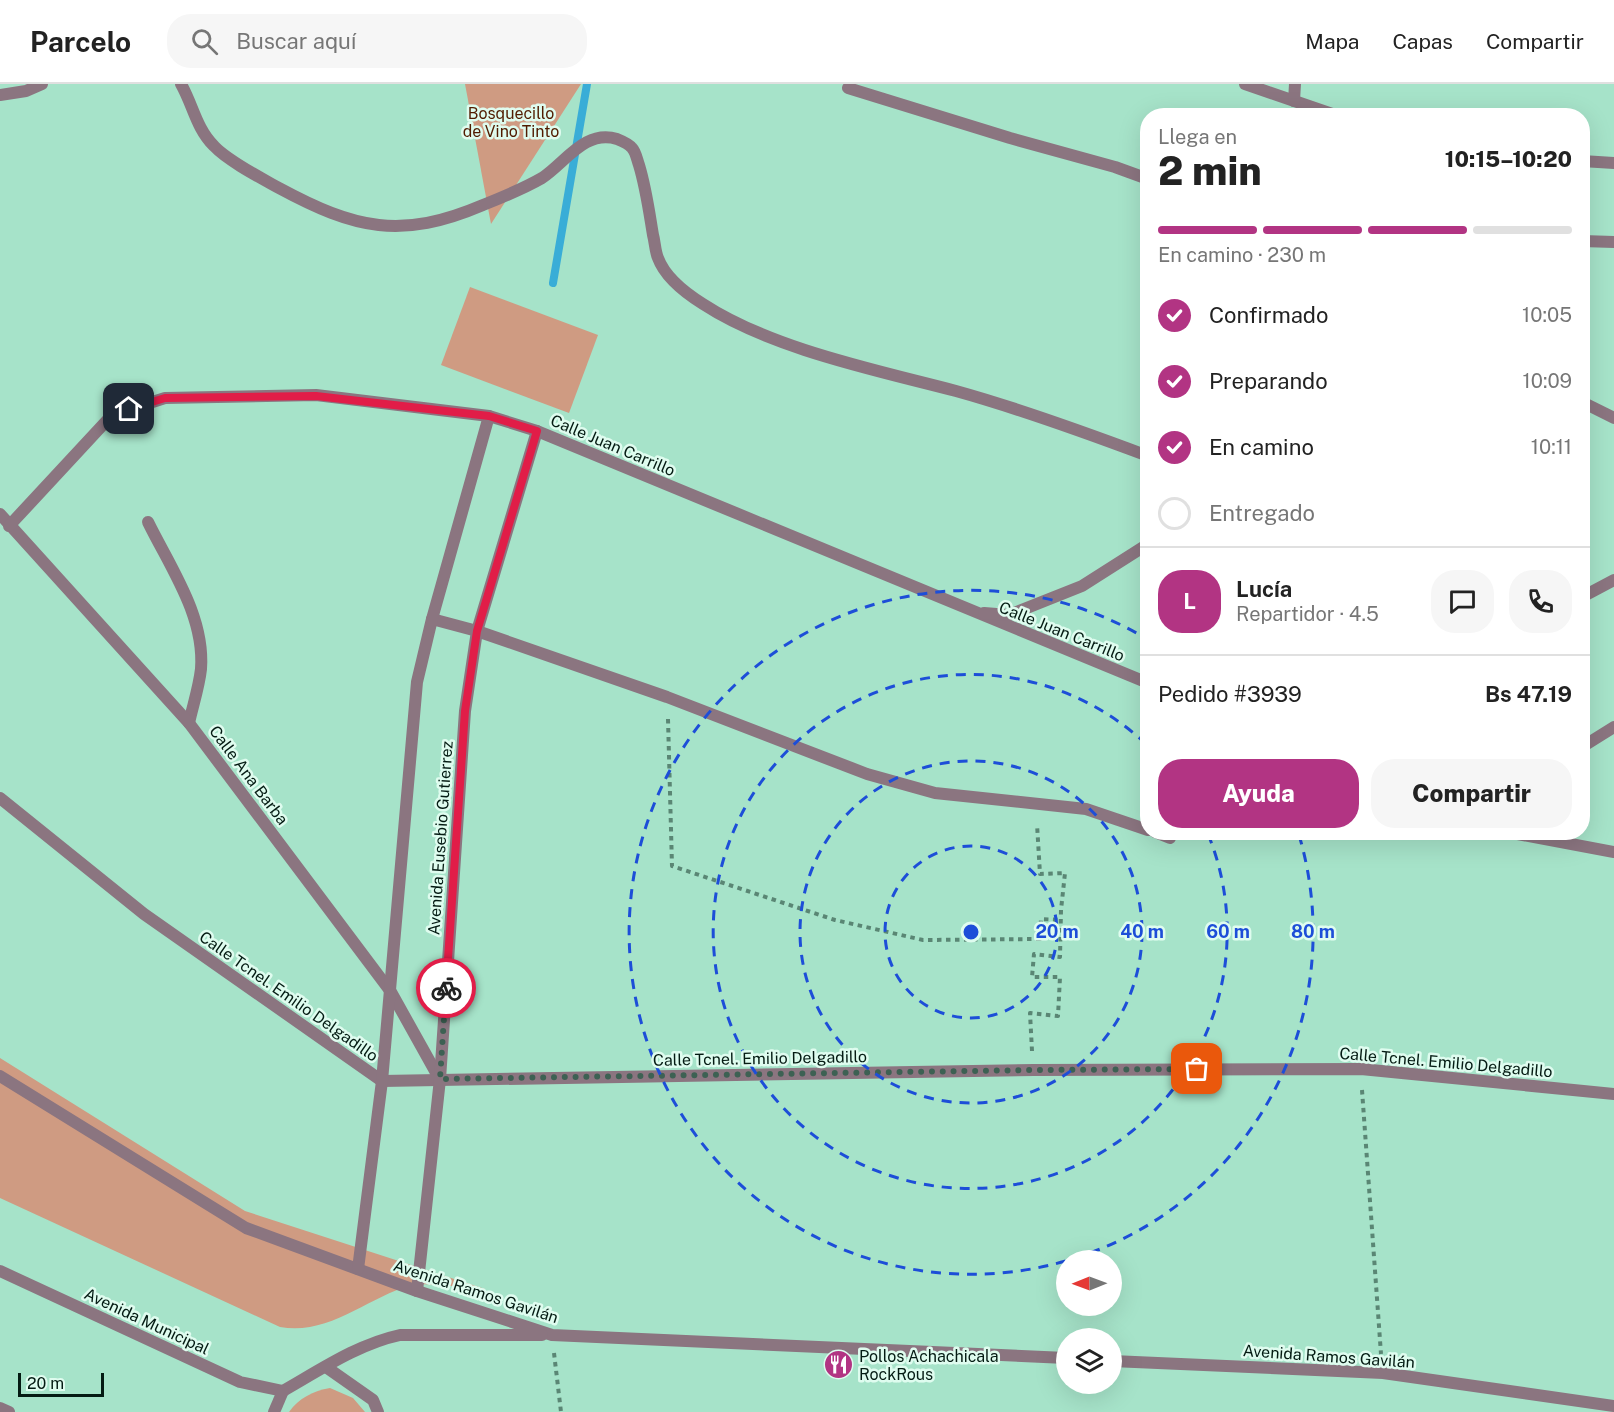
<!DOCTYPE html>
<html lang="es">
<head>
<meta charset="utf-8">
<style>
  :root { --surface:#fff; --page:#f6f6f6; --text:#222; --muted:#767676; --line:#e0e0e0; --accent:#b23483 }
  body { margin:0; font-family:"Public Sans",sans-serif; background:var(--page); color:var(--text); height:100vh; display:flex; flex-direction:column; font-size:22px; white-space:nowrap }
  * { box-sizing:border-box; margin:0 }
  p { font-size:20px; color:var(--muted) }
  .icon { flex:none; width:33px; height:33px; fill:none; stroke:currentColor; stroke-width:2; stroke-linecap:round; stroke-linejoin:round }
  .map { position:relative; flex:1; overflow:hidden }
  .panel { position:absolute; left:1140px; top:24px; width:450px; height:732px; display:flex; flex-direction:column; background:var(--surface); border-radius:24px; box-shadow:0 6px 24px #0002 }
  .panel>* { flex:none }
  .needle { width:39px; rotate:269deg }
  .buttons { position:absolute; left:1056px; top:1166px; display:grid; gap:12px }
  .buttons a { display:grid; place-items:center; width:66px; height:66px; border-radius:50%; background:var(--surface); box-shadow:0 6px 24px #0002; font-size:30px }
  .scale { position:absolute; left:18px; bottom:15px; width:86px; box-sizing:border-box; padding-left:6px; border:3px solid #041b13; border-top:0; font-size:16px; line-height:21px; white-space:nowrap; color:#041b13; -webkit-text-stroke:4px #dffcef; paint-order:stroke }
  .pin { position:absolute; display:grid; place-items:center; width:51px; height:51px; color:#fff; margin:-26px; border-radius:12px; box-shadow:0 3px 9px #0006 }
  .courier { position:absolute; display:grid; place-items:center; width:60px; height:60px; margin:-30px; border:4px solid #e11d48; border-radius:50%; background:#fff; color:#222; box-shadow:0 2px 8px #0007 }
  .summary em { font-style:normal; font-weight:800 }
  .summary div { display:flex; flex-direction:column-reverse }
  .summary { display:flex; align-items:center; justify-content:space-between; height:102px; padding:0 18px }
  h1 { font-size:39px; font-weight:800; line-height:45px }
  .bar { display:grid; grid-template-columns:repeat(4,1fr); gap:9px 6px; align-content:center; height:72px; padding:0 18px }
  .bar i { height:8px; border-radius:4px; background:var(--line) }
  .bar .selected { background:var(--accent) }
  .bar p { grid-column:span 4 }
  .line { display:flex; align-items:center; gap:15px; padding:0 18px; border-top:2px solid var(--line) }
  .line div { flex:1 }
  .round { display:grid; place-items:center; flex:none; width:63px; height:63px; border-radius:24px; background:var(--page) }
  ol { padding:0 18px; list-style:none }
  li { display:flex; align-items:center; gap:18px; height:66px }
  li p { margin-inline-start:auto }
  li .icon { padding:6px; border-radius:50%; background:var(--accent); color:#fff; stroke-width:4 }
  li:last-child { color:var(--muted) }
  li i { width:33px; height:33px; border:3px solid var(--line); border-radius:50% }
  .primary-button { display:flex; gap:12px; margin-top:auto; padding:12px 18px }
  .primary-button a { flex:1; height:69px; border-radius:24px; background:var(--accent); color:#fff; font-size:24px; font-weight:800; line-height:69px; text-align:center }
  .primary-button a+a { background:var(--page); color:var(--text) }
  header { display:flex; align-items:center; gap:36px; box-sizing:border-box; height:84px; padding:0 30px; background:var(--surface); border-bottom:2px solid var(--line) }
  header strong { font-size:28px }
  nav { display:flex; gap:33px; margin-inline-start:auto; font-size:21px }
  .search { width:420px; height:54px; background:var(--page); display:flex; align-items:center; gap:15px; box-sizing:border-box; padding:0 21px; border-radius:24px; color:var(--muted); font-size:22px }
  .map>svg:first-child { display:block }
</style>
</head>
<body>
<header>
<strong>Parcelo</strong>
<div class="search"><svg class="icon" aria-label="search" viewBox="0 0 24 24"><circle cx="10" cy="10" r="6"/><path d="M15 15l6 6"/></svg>Buscar aquí</div>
<nav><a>Mapa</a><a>Capas</a><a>Compartir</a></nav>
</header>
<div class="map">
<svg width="1614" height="1328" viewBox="0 0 1614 1328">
  <rect width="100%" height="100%" fill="#a6e3c9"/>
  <!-- green -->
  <g fill="#cf9b82">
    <polygon points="465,0 581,0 491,140"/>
    <polygon points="470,203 598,251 569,329 441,281"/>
    <path d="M0,974L245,1127L485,1205C469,1204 423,1198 411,1201C367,1214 328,1252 280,1243L0,1114Z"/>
    <path d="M330,1304L353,1314L365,1328H289C299,1314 313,1307 330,1304Z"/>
  </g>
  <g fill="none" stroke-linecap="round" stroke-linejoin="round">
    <!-- stream -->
    <polyline stroke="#39add7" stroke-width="8" points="553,199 587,0"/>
    <!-- path -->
    <g stroke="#5a8674" stroke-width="4" stroke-dasharray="4.5 4.5" stroke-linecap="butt">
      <polyline points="668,635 672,782 835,836 923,856 1040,855 1041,835 1061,836"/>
      <polyline points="1032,967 1030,929 1058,932 1060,893 1032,893 1034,870 1060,873 1061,826 1065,789 1040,790 1037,740"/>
      <polyline points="1362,1006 1381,1270"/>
      <polyline points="554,1269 561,1328"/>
    </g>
    <!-- service -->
    <path stroke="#8b7580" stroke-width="12" d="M148,438C170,483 205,532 201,585C199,603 193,621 189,639"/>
    <!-- minor -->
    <g stroke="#8b7580" stroke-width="12">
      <path d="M181,0C193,21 196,44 214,62C228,77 261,94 279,104C355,145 401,156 483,121C503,113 523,105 542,94C565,79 585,45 617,55C622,57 629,60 632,64C636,68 637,76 639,81C646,104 649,127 653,151C655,158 655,167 658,174C665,193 687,210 703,220C772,265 876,286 956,307C1021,325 1084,348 1148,372"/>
      <polyline points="1245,0 1338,32"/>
      <polyline points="848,4 1010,54 1115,83 1148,95"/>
      <polyline points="0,11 26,7 42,0"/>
      <polyline points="1294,17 1295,0"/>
      <polyline points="1582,77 1614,79"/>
      <polyline points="1582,157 1614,158"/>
      <polyline points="1582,318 1614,334"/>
      <polyline points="0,430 189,639 391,908 439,994"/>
      <polyline points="9,442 112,331 165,314 316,311 489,332 537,347 1148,599"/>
      <polyline points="1582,513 1614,496"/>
      <polyline points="984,529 1009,531 1082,502 1148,460"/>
      <polyline points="432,535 477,547 667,613 867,690 935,709 1086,725 1148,746"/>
      <polyline points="1582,663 1614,643"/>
      <polyline points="0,714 144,830 382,997 1034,986 1361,985 1614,1010"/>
      <polyline points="1155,748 1170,754"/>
      <polyline points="1507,748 1614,768"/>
      <polyline points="0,992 246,1144 417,1207 552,1251 1066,1274"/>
      <polyline points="358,1185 382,997 417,598 432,535 489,332"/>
      <polyline points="0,1187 240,1298 283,1307"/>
      <polyline points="417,1207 440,995 465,627 477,547 537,347"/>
      <polyline points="1112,1277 1383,1289 1614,1322"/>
      <polyline points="326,1283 373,1316 378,1328"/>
      <path d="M283,1307C320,1286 358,1260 400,1251H542"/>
      <polyline points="0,1324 9,1328"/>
      <polyline points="274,1328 283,1307"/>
    </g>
  </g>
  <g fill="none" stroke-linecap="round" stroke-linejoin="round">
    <!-- done -->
    <polyline stroke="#3d6153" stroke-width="6" stroke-dasharray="0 10.8" points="446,904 440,995 1034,986 1197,985"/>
    <!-- route -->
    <polyline stroke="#e11d48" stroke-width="8" points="129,325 165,314 316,312 489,332 537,347 477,547 465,627 446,904"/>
  </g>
  <!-- distance rings -->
  <g fill="none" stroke="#1d4ed8" stroke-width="3" stroke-dasharray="10 8">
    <circle cx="971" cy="848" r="86"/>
    <circle cx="971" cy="848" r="171"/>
    <path d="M1208 750A257 257 0 1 1 1146 660"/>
    <path d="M1299 751A342 342 0 1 1 1147 555"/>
  </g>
  <!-- icons -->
  <defs>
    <symbol id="restaurant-disc" viewBox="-11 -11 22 22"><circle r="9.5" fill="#b23483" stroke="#dffcef"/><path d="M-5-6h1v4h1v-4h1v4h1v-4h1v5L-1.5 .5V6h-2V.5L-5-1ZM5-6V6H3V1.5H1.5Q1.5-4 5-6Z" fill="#fff"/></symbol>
  </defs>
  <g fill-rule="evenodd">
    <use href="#restaurant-disc" x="822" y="1264" width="33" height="33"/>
  </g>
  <g text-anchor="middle" stroke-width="5" stroke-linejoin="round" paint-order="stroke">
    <!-- park labels -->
    <g font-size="16" fill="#511c00" stroke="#dffcef">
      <text x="511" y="35">Bosquecillo<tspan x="511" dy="18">de Vino Tinto</tspan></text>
    </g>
    <!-- street labels -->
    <g font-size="16" fill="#041b13" stroke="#dffcef">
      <text transform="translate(613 361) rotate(23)" y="6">Calle Juan Carrillo</text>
      <text transform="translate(1062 547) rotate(22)" y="6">Calle Juan Carrillo</text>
      <text transform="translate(249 691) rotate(53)" y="6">Calle Ana Barba</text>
      <text transform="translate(440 754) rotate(-86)" y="6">Avenida Eusebio Gutierrez</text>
      <text transform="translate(289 912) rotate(35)" y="6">Calle Tcnel. Emilio Delgadillo</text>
      <text transform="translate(760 974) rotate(-1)" y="6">Calle Tcnel. Emilio Delgadillo</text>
      <text transform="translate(1446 978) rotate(5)" y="6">Calle Tcnel. Emilio Delgadillo</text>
      <text transform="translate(476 1207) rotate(18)" y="6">Avenida Ramos Gavilán</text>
      <text transform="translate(147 1237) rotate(25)" y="6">Avenida Municipal</text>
      <text transform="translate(1329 1272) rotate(4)" y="6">Avenida Ramos Gavilán</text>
    </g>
    <!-- poi labels -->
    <g font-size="16" fill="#041b13" stroke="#dffcef" text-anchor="start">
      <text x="859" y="1278">Pollos Achachicala<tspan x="859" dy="18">RockRous</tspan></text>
    </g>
  </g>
  <circle cx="971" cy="848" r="9" fill="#1d4ed8" stroke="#dffcef" stroke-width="3"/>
  <g font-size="18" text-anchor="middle" font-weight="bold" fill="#1d4ed8" stroke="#dffcef" stroke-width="5" stroke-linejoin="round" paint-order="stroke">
    <text x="1057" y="854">20 m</text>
    <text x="1142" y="854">40 m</text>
    <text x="1228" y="854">60 m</text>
    <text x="1313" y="854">80 m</text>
  </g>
</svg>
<div class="buttons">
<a><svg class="needle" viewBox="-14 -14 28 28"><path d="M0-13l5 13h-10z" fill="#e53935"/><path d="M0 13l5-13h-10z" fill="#767676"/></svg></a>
<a><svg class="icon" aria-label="layers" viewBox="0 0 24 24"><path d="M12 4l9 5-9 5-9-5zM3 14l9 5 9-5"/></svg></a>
</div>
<div class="scale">20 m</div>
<div class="pin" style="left:1197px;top:985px;background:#ea580c"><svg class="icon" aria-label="bag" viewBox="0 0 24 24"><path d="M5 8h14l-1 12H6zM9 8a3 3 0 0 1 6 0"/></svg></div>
<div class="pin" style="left:129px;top:325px;background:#1f2937"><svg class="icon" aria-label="home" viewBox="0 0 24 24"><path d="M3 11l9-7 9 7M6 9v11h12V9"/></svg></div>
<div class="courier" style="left:446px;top:904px"><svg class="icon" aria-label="bike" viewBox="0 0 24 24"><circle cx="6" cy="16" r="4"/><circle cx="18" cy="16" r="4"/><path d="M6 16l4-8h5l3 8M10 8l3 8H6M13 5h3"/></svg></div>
<section class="panel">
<div class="summary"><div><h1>2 min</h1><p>Llega en</p></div><em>10:15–10:20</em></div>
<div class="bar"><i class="selected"></i><i class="selected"></i><i class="selected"></i><i></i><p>En camino · 230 m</p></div>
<ol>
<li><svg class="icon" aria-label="check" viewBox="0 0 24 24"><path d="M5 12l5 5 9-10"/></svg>Confirmado<p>10:05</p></li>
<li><svg class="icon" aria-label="check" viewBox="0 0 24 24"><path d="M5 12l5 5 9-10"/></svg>Preparando<p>10:09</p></li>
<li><svg class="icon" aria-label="check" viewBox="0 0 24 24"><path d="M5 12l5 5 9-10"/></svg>En camino<p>10:11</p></li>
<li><i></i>Entregado</li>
</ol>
<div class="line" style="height:108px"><b class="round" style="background:var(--accent);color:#fff">L</b><div><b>Lucía</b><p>Repartidor · 4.5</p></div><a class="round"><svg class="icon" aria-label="chat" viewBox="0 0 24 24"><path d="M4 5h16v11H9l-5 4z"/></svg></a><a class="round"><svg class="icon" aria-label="phone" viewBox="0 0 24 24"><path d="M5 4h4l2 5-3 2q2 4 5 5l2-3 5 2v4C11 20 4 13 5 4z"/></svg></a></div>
<div class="line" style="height:78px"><div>Pedido #3939</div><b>Bs 47.19</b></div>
<div class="primary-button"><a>Ayuda</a><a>Compartir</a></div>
</section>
</div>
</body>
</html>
